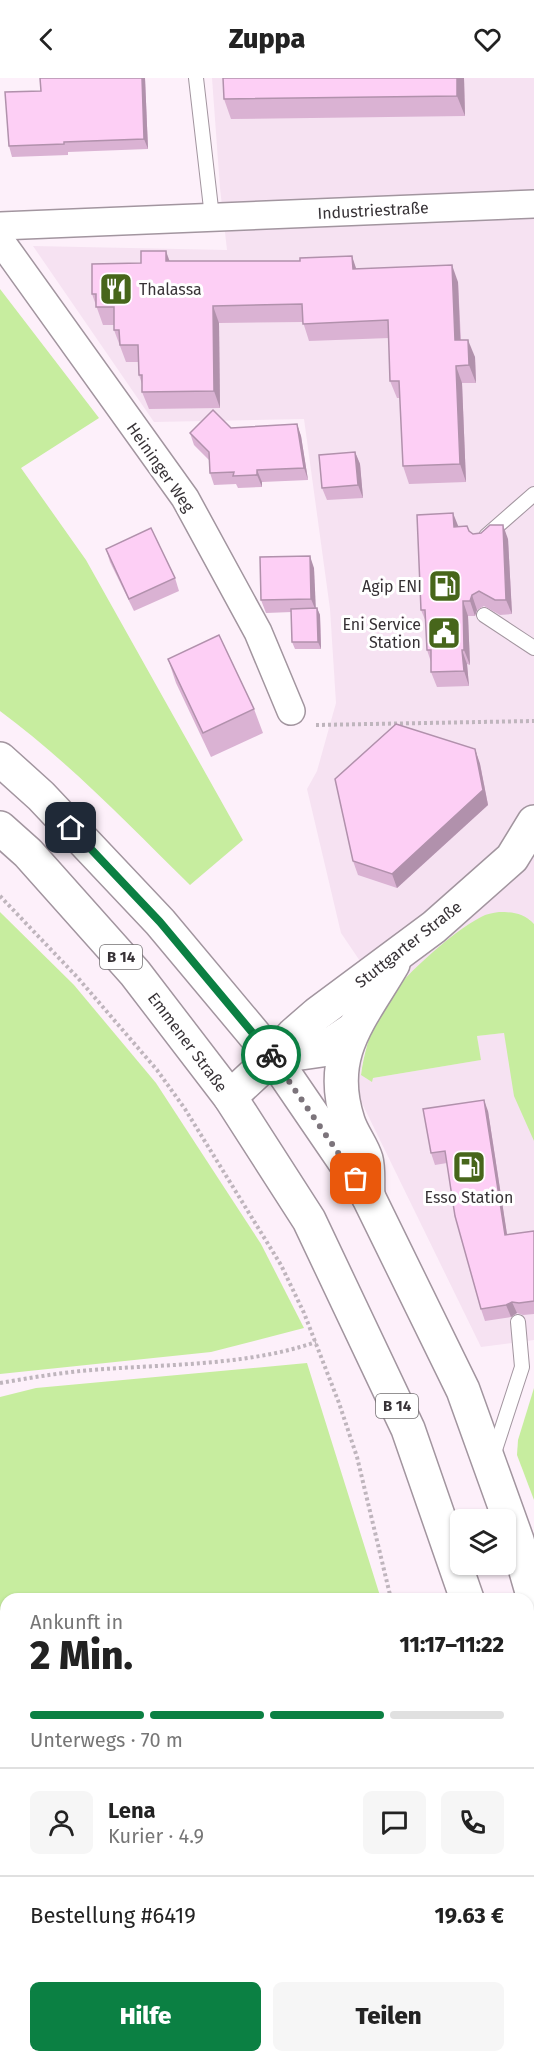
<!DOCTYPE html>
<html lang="de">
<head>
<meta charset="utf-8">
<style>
  :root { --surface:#fff; --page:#f6f6f6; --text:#222; --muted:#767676; --line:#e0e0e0; --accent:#0b8043 }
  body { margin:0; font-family:"Fira Sans",sans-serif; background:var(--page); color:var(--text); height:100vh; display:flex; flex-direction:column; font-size:22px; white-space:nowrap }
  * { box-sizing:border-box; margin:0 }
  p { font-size:20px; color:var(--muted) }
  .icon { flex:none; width:33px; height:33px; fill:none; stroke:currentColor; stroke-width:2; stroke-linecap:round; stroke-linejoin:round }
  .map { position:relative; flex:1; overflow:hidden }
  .details { position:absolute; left:0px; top:1515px; width:534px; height:470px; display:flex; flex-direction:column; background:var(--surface); border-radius:18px 18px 0 0; box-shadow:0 2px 4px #0004 }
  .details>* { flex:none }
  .controls { position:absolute; left:450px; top:1431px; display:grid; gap:12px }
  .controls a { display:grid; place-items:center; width:66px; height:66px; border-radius:9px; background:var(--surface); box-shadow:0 2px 4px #0004; font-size:30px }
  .pin { position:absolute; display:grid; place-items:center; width:51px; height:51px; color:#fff; margin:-26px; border-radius:12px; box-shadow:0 3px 9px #0006 }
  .courier { position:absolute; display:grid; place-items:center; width:60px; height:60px; margin:-30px; border:4px solid #0b8043; border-radius:50%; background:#fff; color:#222; box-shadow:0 2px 8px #0007 }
  .headline em { font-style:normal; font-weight:800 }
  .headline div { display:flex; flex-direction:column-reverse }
  .headline { display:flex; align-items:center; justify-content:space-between; height:102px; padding:0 30px }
  h1 { font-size:39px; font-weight:800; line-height:45px }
  .bar { display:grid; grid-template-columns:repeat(4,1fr); gap:9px 6px; align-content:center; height:72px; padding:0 30px }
  .bar i { height:8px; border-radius:4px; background:var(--line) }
  .bar .current { background:var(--accent) }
  .bar p { grid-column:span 4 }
  .line { display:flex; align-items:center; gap:15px; padding:0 30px; border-top:2px solid var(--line) }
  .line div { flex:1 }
  .round { display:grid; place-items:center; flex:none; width:63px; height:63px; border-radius:9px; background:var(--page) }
  .cta { display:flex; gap:12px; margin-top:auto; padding:12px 30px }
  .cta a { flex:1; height:69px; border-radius:9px; background:var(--accent); color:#fff; font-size:24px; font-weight:800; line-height:69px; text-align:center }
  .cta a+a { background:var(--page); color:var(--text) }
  header { display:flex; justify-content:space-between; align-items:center; height:78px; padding:0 30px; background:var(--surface); font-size:27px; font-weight:800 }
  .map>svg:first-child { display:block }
</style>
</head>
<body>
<header><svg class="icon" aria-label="back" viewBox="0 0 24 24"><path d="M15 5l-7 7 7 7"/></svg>Zuppa<svg class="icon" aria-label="heart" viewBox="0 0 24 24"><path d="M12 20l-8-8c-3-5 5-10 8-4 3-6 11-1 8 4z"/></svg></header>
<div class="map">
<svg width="534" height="1984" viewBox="0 0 534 1984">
  <rect width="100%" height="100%" fill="#fdf0fa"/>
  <!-- built -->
  <polygon fill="#f6e2f2" points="212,0 534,0 534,846 529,841 383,929 364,975 361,996 373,1000 480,982 477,958 504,955 534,1063 534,1262 481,1269 358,1017 361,975 385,920 341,855 307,711 317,693 336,625 330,531 304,341 154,344 33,168 227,172 220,110"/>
  <!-- green -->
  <g fill="#c7ed9f">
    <path d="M0,211L99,340L21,390L86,482L243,762L190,807C129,747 69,684 0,633Z"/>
    <polygon points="0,834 74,907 156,1005 261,1166 304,1250 211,1274 0,1296"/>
    <path d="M499,834C513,834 524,835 534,846V1063L514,1018L504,955L477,958L481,982L373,1000L372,1004L361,997C364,974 371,951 382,930C398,902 452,854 481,839C486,836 493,835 499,834Z"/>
    <polygon points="307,1285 381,1521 6,1521 6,1978 478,1978 479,1984 0,1984 0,1319 36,1310"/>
    <polygon points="534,1310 534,1422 517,1377 518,1362"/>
  </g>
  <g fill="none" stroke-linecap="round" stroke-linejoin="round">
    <defs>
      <g id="service">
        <polyline points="196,0 212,139"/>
        <polyline points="486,458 534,416"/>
        <polyline points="484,537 534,570"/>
        <polyline points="493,1378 522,1289 518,1244"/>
      </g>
      <g id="minor">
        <polyline points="0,148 534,126"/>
        <polyline points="0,162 185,420 258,554 291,633"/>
      </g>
      <g id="tertiary">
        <polyline points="273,979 294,956 317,936 434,849 512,780 534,744"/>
        <polyline points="273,979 322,972 352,952"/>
        <path d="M368,1118C367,1106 369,1092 366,1081C362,1068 352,1056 348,1043C326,976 361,941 393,886"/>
      </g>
      <polyline id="secondary" points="528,1658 534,1654"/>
      <g id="primary">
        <polyline points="0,681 41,718 160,844 273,979 368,1118 463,1312 517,1462 534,1521"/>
        <polyline points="0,750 28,775 135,895 230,1019 309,1142 408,1351 467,1521"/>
        <polyline points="230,1019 273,979"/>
        <polyline points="528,1758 534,1791"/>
      </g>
    </defs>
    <!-- service casing -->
    <use href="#service" stroke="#a2959f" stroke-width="16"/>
    <!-- minor casing -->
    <use href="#minor" stroke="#a2959f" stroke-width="30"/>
    <!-- tertiary casing -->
    <use href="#tertiary" stroke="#a2959f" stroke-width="36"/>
    <!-- secondary casing -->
    <use href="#secondary" stroke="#a2959f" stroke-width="36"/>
    <!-- primary casing -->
    <use href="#primary" stroke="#a2959f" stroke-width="36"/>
    <!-- path -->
    <g stroke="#bfb5bd" stroke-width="4" stroke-dasharray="3 3" stroke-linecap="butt">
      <polyline points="316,647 534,643"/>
      <polyline points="0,818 78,900 157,992 185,1031 281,1187 304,1235 339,1325 357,1379 391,1521"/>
      <path d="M0,1305C35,1299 70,1293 105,1291C175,1286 249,1287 316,1264"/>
      <polyline points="494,1978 495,1984"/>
    </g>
    <!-- service -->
    <use href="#service" stroke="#fff" stroke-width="14"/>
    <!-- minor -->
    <use href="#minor" stroke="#fff" stroke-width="27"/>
    <!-- tertiary -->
    <use href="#tertiary" stroke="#fff" stroke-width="33"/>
    <!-- secondary -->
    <use href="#secondary" stroke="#fff" stroke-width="33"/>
    <!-- primary -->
    <use href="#primary" stroke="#fff" stroke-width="33"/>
  </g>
  <!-- wall -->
  <g fill="#dab2d3">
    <polygon points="145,0 148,71 68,74 68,77 12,79 9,68 41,13"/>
    <polygon points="464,0 465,38 231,41 224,21"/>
    <polygon points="169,183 357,191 458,204 461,262 475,279 476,305 462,305 466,404 409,406 403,388 400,320 397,320 390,303 389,260 309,263 303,244 219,245 220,330 149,331 142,314 142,306 139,297 139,284 126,284 114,252 114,247 103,247 92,216 141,185"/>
    <polygon points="297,346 301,358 308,402 262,404 262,409 238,410 236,406 214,407 210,395 209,382 194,367 190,355 231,350"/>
    <polygon points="355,374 360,386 363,420 327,422 322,410"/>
    <polygon points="458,448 469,453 473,456 508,461 512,536 500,537 484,528 477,532 475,538 468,538 470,587 467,586 469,608 437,609 431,594 431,584 427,572 426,544 421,532"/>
    <polygon points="106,471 175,500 179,513 134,533 110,484"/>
    <polygon points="314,490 315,530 317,530 320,537 321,571 295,571 292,564 292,534 266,535 261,522"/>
    <polygon points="168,581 254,631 263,655 211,679 176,605"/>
    <polygon points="475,671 480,686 488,727 397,810 358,797 353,783"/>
    <polygon points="488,1033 507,1157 534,1153 534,1236 523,1237 517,1235 511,1239 485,1243 481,1231 447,1085 435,1087 431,1075"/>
  </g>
  <!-- shaded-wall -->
  <g fill="#b191ac">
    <polygon points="142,0 145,0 148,71 144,61"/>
    <polygon points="457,0 464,0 465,38 457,18"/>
    <polygon points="166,173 172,190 166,183"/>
    <polygon points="352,178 358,196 353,191"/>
    <polygon points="452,187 458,204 461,279 455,262"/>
    <polygon points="213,228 219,245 220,330 214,313"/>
    <polygon points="468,262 475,279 476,305 469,287"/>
    <polygon points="456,288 462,305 466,404 460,386"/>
    <polygon points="297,346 301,358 308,402 304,390"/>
    <polygon points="355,374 360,386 363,420 358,407"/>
    <polygon points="257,392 262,404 262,409 257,397"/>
    <polygon points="453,435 459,450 454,449"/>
    <polygon points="503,447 508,461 512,536 506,522"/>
    <polygon points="310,478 314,490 316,533 311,521"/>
    <polygon points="472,517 477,532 475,538 470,523"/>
    <polygon points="463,523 468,538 470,587 464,572"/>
    <polygon points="317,530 320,537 321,571 318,564"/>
    <polygon points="462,572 467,586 469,608 464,593"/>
    <polygon points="475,671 480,686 488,727 397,810 392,796"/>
    <polygon points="484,1022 488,1033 509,1169 505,1157"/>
    <polygon points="512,1224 517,1235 511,1239 506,1227"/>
  </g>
  <!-- building -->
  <g fill="#fdcff5" stroke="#b191ac" stroke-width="1.5">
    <polygon points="40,0 142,0 144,61 64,64 64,66 9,68 5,14 41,13"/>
    <polygon points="223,0 457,0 457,18 224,21"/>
    <polygon points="141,173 166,173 166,183 300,183 300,180 352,178 353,191 452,187 455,262 468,262 469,287 456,288 460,386 403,388 399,303 390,303 388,242 303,246 302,226 213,228 214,313 142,314 142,297 139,297 138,267 120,267 119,252 114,252 114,229 96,229 96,216 92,216 92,186 141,185"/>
    <polygon points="213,332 231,350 297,346 304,390 257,392 257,397 233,398 234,394 210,395 209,374 190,355"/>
    <polygon points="355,374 358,407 322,410 319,377"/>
    <polygon points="453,435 454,449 467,448 469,453 473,456 481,455 490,447 503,447 506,522 495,522 479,513 472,517 470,523 463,523 464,572 462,572 464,593 431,594 431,572 427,572 425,532 421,532 417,437"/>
    <polygon points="151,450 175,500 129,521 106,471"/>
    <polygon points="310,478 311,521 261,522 260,479"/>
    <polygon points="317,530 318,564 292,564 291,531"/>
    <polygon points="219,557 254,631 203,655 168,581"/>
    <polygon points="396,646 475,671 483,712 392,796 353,783 335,701"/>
    <polygon points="484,1022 505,1157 534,1153 534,1223 519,1225 512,1224 506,1227 481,1231 455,1138 445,1073 431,1075 423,1031"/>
  </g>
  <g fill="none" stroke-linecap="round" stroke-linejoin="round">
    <!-- done -->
    <polyline stroke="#7c747b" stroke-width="6" stroke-dasharray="0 10.8" points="271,977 356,1101"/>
    <!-- route -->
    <polyline stroke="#0b8043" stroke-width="8" points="71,750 160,844 271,977"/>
  </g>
  <!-- icons -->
  <defs>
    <symbol id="restaurant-square" viewBox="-11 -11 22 22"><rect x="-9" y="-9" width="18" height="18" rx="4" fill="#47661b" stroke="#fff"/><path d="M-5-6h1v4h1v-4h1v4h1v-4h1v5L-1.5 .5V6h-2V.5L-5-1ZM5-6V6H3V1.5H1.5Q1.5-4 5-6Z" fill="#fff"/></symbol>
    <symbol id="fuel-square" viewBox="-11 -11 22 22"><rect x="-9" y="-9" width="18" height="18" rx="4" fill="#47661b" stroke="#fff"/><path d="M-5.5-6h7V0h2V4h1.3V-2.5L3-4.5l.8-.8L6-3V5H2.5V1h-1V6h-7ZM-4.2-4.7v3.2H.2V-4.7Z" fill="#fff"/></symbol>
    <symbol id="civic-square" viewBox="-11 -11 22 22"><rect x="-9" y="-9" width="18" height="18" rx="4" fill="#47661b" stroke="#fff"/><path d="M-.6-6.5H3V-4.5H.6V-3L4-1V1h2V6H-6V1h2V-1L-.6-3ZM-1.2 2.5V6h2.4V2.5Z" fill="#fff"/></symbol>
  </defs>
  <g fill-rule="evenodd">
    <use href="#restaurant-square" x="97" y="192" width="38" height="38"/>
    <use href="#fuel-square" x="426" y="489" width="38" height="38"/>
    <use href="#civic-square" x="425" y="536" width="38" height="38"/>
    <use href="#fuel-square" x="450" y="1070" width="38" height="38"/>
  </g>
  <g text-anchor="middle" stroke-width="6" stroke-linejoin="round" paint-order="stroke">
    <!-- shield labels -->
    <g fill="#fff" stroke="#737072" stroke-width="1.5">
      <rect x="100" y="867" width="42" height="24" rx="4.5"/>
      <rect x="376" y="1316" width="42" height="24" rx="4.5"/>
    </g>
    <g font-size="15" font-weight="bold" fill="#373236">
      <text x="121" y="884">B 14</text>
      <text x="397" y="1333">B 14</text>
    </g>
    <!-- street labels -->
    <g font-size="16" fill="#373236" stroke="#fff">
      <text transform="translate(373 132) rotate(-3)" y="6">Industriestraße</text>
      <text transform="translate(161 389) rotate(55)" y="6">Heininger Weg</text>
      <text transform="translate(408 866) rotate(-38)" y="6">Stuttgarter Straße</text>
      <text transform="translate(188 964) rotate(53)" y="6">Emmener Straße</text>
    </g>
    <!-- poi labels -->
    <g font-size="16" fill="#373236" stroke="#fff" text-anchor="end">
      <text x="139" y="217" text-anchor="start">Thalassa</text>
      <text x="422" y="514">Agip ENI</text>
      <text x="421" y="552">Eni Service<tspan x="421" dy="18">Station</tspan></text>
      <text x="469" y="1125" text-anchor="middle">Esso Station</text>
    </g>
  </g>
</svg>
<div class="controls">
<a><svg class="icon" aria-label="layers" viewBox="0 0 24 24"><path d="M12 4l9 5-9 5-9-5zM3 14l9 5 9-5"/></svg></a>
</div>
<div class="pin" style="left:356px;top:1101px;background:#ea580c"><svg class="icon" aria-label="bag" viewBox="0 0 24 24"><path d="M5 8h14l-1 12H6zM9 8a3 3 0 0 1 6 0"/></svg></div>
<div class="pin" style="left:71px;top:750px;background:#1f2937"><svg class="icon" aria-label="home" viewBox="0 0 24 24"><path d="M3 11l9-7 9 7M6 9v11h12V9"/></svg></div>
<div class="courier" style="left:271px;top:977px"><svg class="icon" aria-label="bike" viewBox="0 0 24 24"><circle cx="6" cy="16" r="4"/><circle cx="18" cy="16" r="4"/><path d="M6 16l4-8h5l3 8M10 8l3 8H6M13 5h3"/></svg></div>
<section class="details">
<div class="headline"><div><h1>2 Min.</h1><p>Ankunft in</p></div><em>11:17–11:22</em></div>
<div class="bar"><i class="current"></i><i class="current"></i><i class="current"></i><i></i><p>Unterwegs · 70 m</p></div>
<div class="line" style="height:108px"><a class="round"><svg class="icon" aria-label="person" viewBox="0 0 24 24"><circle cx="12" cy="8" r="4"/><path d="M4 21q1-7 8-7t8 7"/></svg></a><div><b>Lena</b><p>Kurier · 4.9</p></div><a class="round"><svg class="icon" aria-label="chat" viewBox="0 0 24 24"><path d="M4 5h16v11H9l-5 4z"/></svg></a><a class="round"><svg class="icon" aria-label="phone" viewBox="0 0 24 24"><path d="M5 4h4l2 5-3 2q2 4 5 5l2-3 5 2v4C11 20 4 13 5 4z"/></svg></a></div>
<div class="line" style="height:78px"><div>Bestellung #6419</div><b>19.63 €</b></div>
<div class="cta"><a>Hilfe</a><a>Teilen</a></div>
</section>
</div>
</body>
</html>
